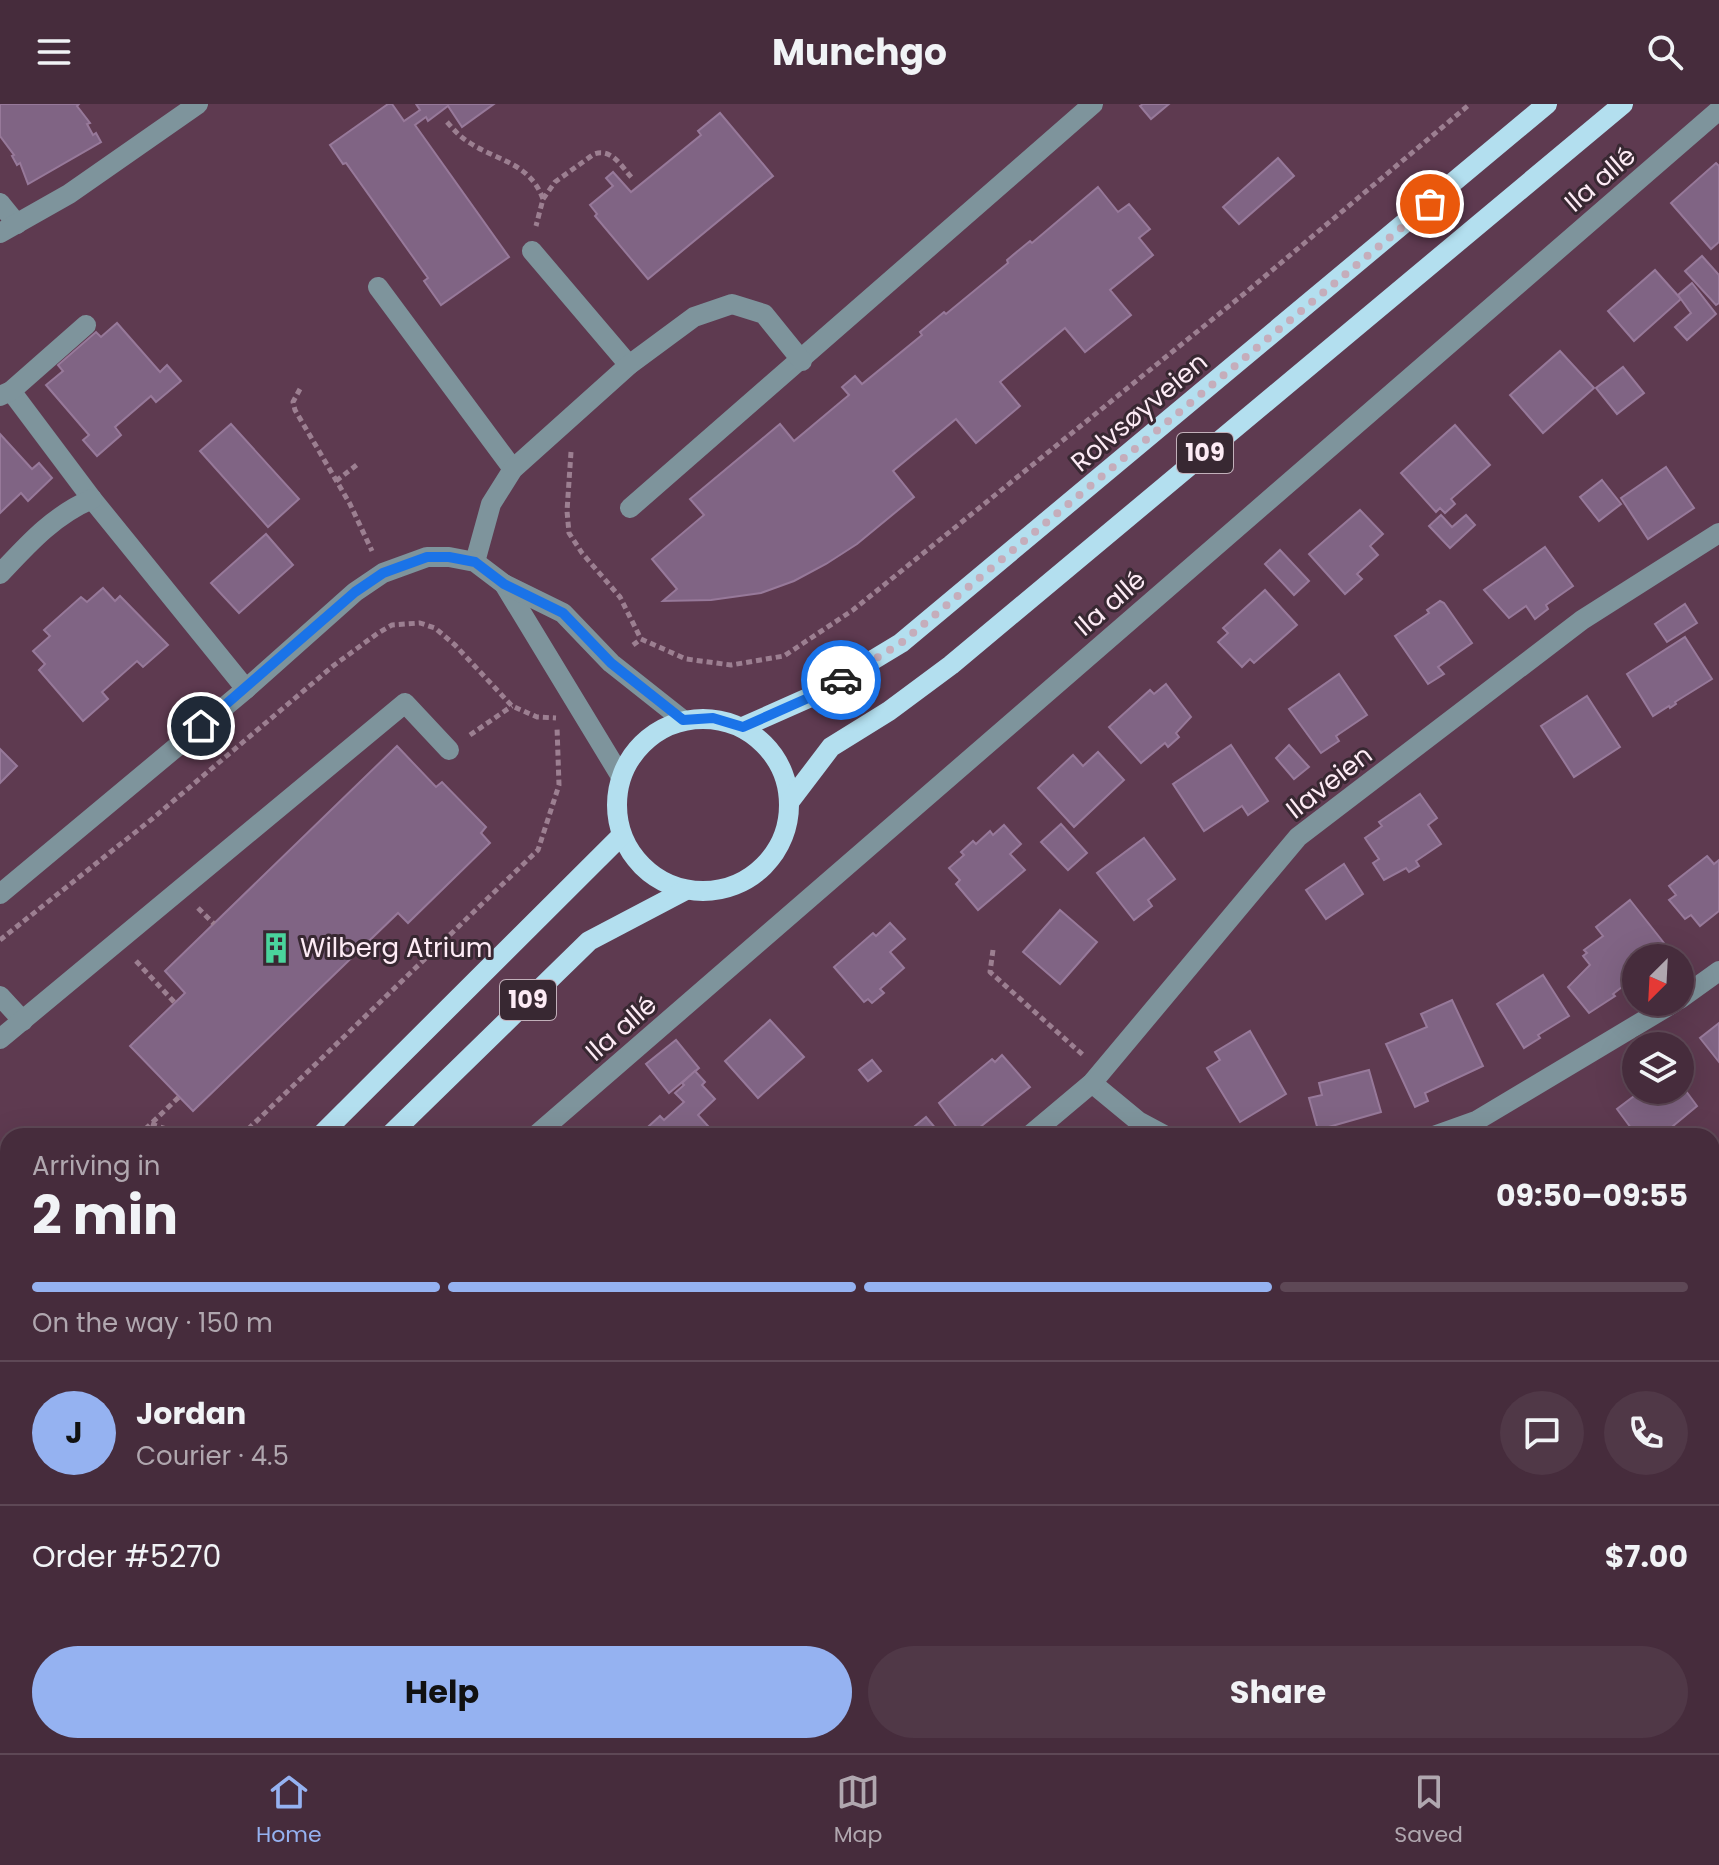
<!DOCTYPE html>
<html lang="en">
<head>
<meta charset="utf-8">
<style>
  :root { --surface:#462c3c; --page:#503847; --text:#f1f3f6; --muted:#b0a7af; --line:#5e4856; --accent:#95b2f1 }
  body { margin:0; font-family:Poppins,sans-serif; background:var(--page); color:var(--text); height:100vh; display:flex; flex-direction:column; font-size:30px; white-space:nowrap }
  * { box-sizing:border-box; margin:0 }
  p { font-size:26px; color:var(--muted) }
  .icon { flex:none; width:44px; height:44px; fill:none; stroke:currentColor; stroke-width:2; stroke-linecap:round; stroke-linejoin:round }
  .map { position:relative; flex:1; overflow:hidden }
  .panel { position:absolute; left:0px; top:1024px; width:1720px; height:626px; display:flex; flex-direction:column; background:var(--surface); border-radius:24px 24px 0 0; box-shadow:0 8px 32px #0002,0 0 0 2px var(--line) }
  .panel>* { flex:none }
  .needle { width:52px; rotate:204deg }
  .controls { position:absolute; left:1622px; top:840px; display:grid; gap:16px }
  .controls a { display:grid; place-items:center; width:72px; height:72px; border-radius:50%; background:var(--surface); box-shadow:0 8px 32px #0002,0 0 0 2px var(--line); font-size:40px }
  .pin { position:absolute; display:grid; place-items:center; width:68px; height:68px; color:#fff; margin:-34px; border:4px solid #fff; border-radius:50%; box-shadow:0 2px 8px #0007 }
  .courier { position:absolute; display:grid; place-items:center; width:80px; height:80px; margin:-40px; border:6px solid #1a73e8; border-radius:50%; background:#fff; color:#222; box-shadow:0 2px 10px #0007 }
  .summary em { font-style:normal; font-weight:700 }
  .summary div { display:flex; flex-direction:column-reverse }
  .summary { display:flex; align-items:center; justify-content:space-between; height:136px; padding:0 32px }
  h1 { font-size:52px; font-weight:700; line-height:60px }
  .bar { display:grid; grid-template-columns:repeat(4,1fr); gap:12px 8px; align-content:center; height:96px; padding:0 32px }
  .bar i { height:10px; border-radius:6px; background:var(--line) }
  .bar .current { background:var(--accent) }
  .bar p { grid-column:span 4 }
  .line { display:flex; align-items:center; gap:20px; padding:0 32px; border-top:2px solid var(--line) }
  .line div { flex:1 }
  .round { display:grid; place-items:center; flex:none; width:84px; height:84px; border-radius:42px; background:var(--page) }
  .button { display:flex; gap:16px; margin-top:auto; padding:16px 32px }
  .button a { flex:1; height:92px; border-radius:48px; background:var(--accent); color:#111; font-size:32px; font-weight:700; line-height:92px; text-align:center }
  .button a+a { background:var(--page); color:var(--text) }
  header { display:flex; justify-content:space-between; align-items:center; height:104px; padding:0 32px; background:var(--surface); font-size:36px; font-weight:700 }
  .tabs { display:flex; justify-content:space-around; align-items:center; height:112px; border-top:2px solid var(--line); background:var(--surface); font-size:22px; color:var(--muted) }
  .tabs a { display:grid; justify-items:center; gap:4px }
  .tabs .current { color:var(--accent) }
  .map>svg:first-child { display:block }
</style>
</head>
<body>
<header><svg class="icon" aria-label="menu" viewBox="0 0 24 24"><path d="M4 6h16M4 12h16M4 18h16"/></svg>Munchgo<svg class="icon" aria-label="search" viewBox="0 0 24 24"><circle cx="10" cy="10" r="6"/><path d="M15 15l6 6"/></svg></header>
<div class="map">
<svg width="1719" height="1649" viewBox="0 0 1719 1649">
  <rect width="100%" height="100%" fill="#5e3a50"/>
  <!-- building -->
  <g fill="#806484" stroke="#97799a" stroke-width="2">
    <polygon points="0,0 79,0 77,2 90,19 87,20 93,31 96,29 101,38 28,80 20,59 17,61 12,52 14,51 0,32"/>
    <polygon points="388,0 392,0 404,17 420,6 416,0 494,0 462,23 448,2 428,17 426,13 415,21 509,153 441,201 424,177 428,174 346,59 343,60 330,41"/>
    <polygon points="1143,0 1169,0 1151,15 1140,2"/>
    <polygon points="720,9 773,72 648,175 595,112 597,110 590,101 613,82 606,74 613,68 631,88 701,31 698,27"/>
    <polygon points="1278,54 1294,72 1239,120 1223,103"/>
    <polygon points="1716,59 1719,62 1719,138 1711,145 1671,99"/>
    <polygon points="1098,83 1118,108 1129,100 1150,125 1139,134 1153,151 1110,186 1131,211 1085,248 1065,224 1000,278 1020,302 976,339 956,315 893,367 914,393 857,440 826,460 794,477 761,489 711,496 663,497 677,485 652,455 704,411 690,395 780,320 794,337 849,291 842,283 855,272 862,280 922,231 920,228 944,208 946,210 1008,159 1007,156 1030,137 1032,139"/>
    <polygon points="1702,152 1719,171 1719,199 1716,201 1685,167"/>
    <polygon points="1655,166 1681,195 1634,237 1608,207"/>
    <polygon points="1692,179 1716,210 1687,236 1675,223 1691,209 1678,191"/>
    <polygon points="117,219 160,268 167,261 181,277 156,298 151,292 115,323 121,331 97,352 83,336 89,331 46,281 63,267 58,261 96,228 101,233"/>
    <polygon points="1560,247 1594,284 1543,329 1510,291"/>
    <polygon points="1623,263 1644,289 1617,310 1596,284"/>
    <polygon points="231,320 299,395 268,423 200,347"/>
    <polygon points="1455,321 1490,361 1451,395 1455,400 1445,409 1440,404 1436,408 1401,369"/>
    <polygon points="0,330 32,365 39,359 52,374 28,397 21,389 0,409"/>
    <polygon points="1666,363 1694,404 1648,435 1621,394"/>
    <polygon points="1602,376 1621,400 1599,417 1580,393"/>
    <polygon points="1360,406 1383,430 1370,442 1378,451 1357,470 1362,475 1345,490 1309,450"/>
    <polygon points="1441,411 1452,423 1466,411 1475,421 1450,444 1429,422"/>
    <polygon points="266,430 293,461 239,509 211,479"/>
    <polygon points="1545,443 1573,482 1546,501 1548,505 1535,515 1526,502 1509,514 1484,486"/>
    <polygon points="1280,446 1309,477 1294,491 1265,460"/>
    <polygon points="103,484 115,497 120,492 168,541 143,563 137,557 102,588 108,595 83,617 39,566 45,560 33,547 50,532 44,526 81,493 87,498"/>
    <polygon points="1265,486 1297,521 1254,559 1250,555 1242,563 1218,538 1228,529 1223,524"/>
    <polygon points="1440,497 1444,499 1472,539 1438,563 1444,570 1428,580 1395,532 1429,509 1427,506"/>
    <polygon points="1685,500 1697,519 1667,538 1655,520"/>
    <polygon points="1685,533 1712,575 1675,598 1676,600 1670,604 1669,602 1653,612 1627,570"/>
    <polygon points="1339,570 1367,611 1336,632 1339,637 1321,649 1289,605"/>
    <polygon points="1166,580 1191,613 1176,629 1179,633 1168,643 1165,639 1141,659 1109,623 1150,586 1154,590"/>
    <polygon points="1587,592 1620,643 1574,673 1541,622"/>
    <polygon points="1231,641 1268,697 1248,711 1242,702 1204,727 1173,680"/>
    <polygon points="1289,641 1309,663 1294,675 1276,654"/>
    <polygon points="397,642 436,683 442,678 486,723 481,729 490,739 408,819 398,809 193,1007 130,942 185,889 165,867"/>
    <polygon points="0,645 17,662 0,679"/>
    <polygon points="1098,648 1124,676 1074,723 1038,684 1073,651 1083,662"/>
    <polygon points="1420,690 1437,714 1428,721 1441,740 1416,757 1419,762 1409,768 1406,764 1384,776 1373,759 1379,755 1365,734 1382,722 1379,718"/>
    <polygon points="1061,720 1087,749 1068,766 1041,738"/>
    <polygon points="1004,721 1021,740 1010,750 1025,766 978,806 956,780 960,776 949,764 964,751 961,748 973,737 976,740 990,727 993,731"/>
    <polygon points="1144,734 1175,775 1148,796 1152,802 1134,816 1097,769"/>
    <polygon points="1707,752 1714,760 1719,756 1719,807 1700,822 1691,811 1685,815 1669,796 1676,791 1669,782"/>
    <polygon points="1344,760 1363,790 1326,815 1306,786"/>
    <polygon points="1630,796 1675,853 1636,854 1636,872 1613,890 1615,892 1589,909 1568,883 1590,861 1583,852 1587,849 1584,846 1603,832 1596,823"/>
    <polygon points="1060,806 1097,838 1060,880 1023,848"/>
    <polygon points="890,819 905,835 890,848 904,864 880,885 884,889 872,899 868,895 864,898 834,863 873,829 876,832"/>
    <polygon points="1543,871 1569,912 1538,931 1540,934 1524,944 1497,900"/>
    <polygon points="1452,896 1483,962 1425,989 1428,997 1415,1003 1386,940 1427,923 1421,910"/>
    <polygon points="770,916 804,953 758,994 725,957"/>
    <polygon points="1719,919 1719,958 1700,934"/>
    <polygon points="1250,927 1286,990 1240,1018 1207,964 1220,956 1215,948"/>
    <polygon points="676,936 699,964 669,989 646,960"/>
    <polygon points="1002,951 1030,983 969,1032 963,1032 939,999 992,955 995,958"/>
    <polygon points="872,956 881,967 868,977 859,966"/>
    <polygon points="1369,966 1381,1008 1318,1026 1309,994 1322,991 1319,979"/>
    <polygon points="695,967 705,978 702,981 715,995 698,1011 717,1032 638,1032 660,1012 664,1016 684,998 675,989 684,981 682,979"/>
    <polygon points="1680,979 1697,1002 1661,1032 1637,1032 1617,1005 1642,986 1680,986"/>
    <polygon points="926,1013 942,1032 903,1032"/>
    <polygon points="1719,1064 1719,1113 1718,1114 1712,1100 1712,1067"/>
    <polygon points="1718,1201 1719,1247 1712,1248 1716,1265 1712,1266 1712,1202"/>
    <polygon points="1719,1337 1719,1394 1712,1396 1712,1338"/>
    <polygon points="1719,1450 1719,1499 1712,1500 1712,1451"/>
    <polygon points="8,1574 8,1642 28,1642 30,1644 24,1649 0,1649 0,1581"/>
    <polygon points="412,1642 467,1642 459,1649 418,1649"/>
    <polygon points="704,1642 748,1642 737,1649 708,1649"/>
    <polygon points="1058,1642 1115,1642 1118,1649 1063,1649"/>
    <polygon points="1320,1642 1328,1642 1332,1649 1308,1649"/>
    <polygon points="1341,1642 1404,1642 1406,1646 1400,1649 1344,1649"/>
    <polygon points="1444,1642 1546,1642 1551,1649 1528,1649 1526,1645 1520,1649 1485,1649 1482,1645 1475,1649 1449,1649"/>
    <polygon points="1548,1642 1576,1642 1577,1646 1570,1649 1551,1649"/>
  </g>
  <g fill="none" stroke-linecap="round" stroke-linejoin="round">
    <!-- path -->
    <g stroke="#9c7f91" stroke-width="5" stroke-dasharray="6 4" stroke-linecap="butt">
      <path d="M447,18C454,26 460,33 470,39C498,57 530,59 543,95L536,122"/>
      <path d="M543,95L555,78L594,50C612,44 621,62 632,74"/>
      <polyline points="300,285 293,298 295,306 350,400 372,447"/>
      <polyline points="571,348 567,407 569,429 582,449 620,493 641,535"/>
      <polyline points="336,377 358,360"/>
      <polyline points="633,541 641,535 686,555 731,561 784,552 853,506 1245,189 1470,0"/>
      <polyline points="470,631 512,602"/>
      <polyline points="198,804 214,820"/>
      <polyline points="0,836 152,715 333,562 378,529 392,521 420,519 435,524 455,541 512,602 537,613 556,614"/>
      <polyline points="993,846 990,868 1083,951"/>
      <polyline points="136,857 175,899"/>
      <polyline points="151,1020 188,1032"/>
      <polyline points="138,1032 179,993"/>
      <polyline points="241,1032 538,746 559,681 557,623"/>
      <polyline points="0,1199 8,1190"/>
      <polyline points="0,1275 8,1267"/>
    </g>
    <!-- minor -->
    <g stroke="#7e949c" stroke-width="20">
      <polyline points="0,99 17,120"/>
      <polyline points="0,129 69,90 198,0"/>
      <polyline points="532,147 629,261"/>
      <polyline points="378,183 513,365"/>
      <polyline points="11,287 92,395 246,585"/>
      <polyline points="0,292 11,287 86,221"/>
      <polyline points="630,404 1093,0"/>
      <polyline points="475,458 491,400 513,365 629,261 694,213 732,200 764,210 802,257"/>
      <path d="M0,470C28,440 54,411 92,395"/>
      <polyline points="504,480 620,671"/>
      <polyline points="0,790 246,585 355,488 383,469 427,453 449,453 475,458 504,480 563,509 611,559 683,616"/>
      <polyline points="0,892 23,917"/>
      <polyline points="1680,895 1719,867"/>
      <polyline points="0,935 405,599 449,646"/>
      <polyline points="1092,979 1138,1017 1166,1032"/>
      <polyline points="535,1032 1719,6"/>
      <polyline points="1029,1032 1092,979 1298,733 1582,516 1719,429"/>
      <polyline points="1434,1032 1476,1017 1675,898"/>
      <polyline points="1712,1311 1719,1310"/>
      <polyline points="0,1500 8,1491"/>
      <polyline points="1712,1574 1719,1567"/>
      <polyline points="297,1649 305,1642"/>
      <polyline points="895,1649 908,1642"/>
      <polyline points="1638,1649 1645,1642"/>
    </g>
    <!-- major -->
    <g stroke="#b3dfef" stroke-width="20">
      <circle cx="703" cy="701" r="86"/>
      <polyline points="743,623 815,591 901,539 1547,0"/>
      <polyline points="790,697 831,643 889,607 951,561 1623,0"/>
      <polyline points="320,1032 621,732"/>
      <polyline points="389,1032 589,837 686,786"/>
      <polyline points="0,1348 8,1340"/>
      <polyline points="0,1417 8,1408"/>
    </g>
  </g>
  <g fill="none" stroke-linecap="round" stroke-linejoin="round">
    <!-- done -->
    <polyline stroke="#c5adbb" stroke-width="8" stroke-dasharray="0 14.4" points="841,576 901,539 1430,100"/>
    <!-- route -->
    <polyline stroke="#1a73e8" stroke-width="10" points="201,622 355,488 383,469 427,453 449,453 475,458 504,480 563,509 611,559 683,616 713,614 743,623 815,591 841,576"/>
  </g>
  <!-- icons -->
  <defs>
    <symbol id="building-bare" viewBox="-9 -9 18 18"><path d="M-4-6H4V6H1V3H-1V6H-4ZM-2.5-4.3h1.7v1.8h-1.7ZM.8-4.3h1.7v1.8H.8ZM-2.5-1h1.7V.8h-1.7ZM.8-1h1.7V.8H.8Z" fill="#4ad49c" stroke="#382832" stroke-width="2.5" paint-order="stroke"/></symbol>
  </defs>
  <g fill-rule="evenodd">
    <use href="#building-bare" x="254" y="822" width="44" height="44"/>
  </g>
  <g text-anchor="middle" stroke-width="6" stroke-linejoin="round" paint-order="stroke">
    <!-- shield labels -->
    <g fill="#382832" stroke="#c2b0ba" stroke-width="2">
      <rect x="1177" y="329" width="56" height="40" rx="6"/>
      <rect x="500" y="876" width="56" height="40" rx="6"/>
    </g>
    <g font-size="24" font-weight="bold" fill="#fdebf5">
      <text x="1205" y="357">109</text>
      <text x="528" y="904">109</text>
    </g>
    <!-- street labels -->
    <g font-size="26" fill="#fdebf5" stroke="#382832">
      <text transform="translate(1600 75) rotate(-41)" y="9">Ila allé</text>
      <text transform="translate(1139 308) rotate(-40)" y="9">Rolvsøyveien</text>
      <text transform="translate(1110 499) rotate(-41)" y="9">Ila allé</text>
      <text transform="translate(1329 678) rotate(-38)" y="9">Ilaveien</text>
      <text transform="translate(621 924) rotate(-41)" y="9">Ila allé</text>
    </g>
    <!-- poi labels -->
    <g font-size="26" fill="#fdebf5" stroke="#382832" text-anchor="start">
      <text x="300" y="853">Wilberg Atrium</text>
    </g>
  </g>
</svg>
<div class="controls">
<a><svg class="needle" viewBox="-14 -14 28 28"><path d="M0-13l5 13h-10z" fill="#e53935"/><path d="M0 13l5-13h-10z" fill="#b0a7af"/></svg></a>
<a><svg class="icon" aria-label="layers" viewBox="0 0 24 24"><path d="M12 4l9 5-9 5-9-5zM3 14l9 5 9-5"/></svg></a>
</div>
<div class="pin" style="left:1430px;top:100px;background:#ea580c"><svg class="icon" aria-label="bag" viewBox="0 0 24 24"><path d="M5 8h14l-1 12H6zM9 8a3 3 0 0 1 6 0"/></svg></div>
<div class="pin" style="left:201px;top:622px;background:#1f2937"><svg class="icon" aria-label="home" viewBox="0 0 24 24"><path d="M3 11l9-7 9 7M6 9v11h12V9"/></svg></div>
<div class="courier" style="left:841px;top:576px"><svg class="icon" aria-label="car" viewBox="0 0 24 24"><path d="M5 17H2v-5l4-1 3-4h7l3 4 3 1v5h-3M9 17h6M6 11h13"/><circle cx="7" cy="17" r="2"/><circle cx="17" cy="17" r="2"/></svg></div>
<section class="panel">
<div class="summary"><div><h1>2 min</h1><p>Arriving in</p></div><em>09:50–09:55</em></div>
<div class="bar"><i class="current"></i><i class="current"></i><i class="current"></i><i></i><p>On the way · 150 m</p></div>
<div class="line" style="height:144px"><b class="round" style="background:var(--accent);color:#111">J</b><div><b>Jordan</b><p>Courier · 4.5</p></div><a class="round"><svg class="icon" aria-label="chat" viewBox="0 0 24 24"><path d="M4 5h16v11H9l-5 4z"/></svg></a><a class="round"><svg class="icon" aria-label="phone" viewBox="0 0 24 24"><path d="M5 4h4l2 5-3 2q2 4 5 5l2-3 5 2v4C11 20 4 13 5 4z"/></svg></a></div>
<div class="line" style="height:104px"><div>Order #5270</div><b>$7.00</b></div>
<div class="button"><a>Help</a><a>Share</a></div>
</section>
</div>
<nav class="tabs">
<a class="current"><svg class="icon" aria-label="home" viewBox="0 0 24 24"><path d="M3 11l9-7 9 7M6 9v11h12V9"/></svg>Home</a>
<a><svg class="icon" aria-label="map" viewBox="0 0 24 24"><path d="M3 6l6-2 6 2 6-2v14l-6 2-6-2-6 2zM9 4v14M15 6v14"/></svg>Map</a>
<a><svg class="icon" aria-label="saved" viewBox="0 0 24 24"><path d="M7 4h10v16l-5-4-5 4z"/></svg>Saved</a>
</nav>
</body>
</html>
